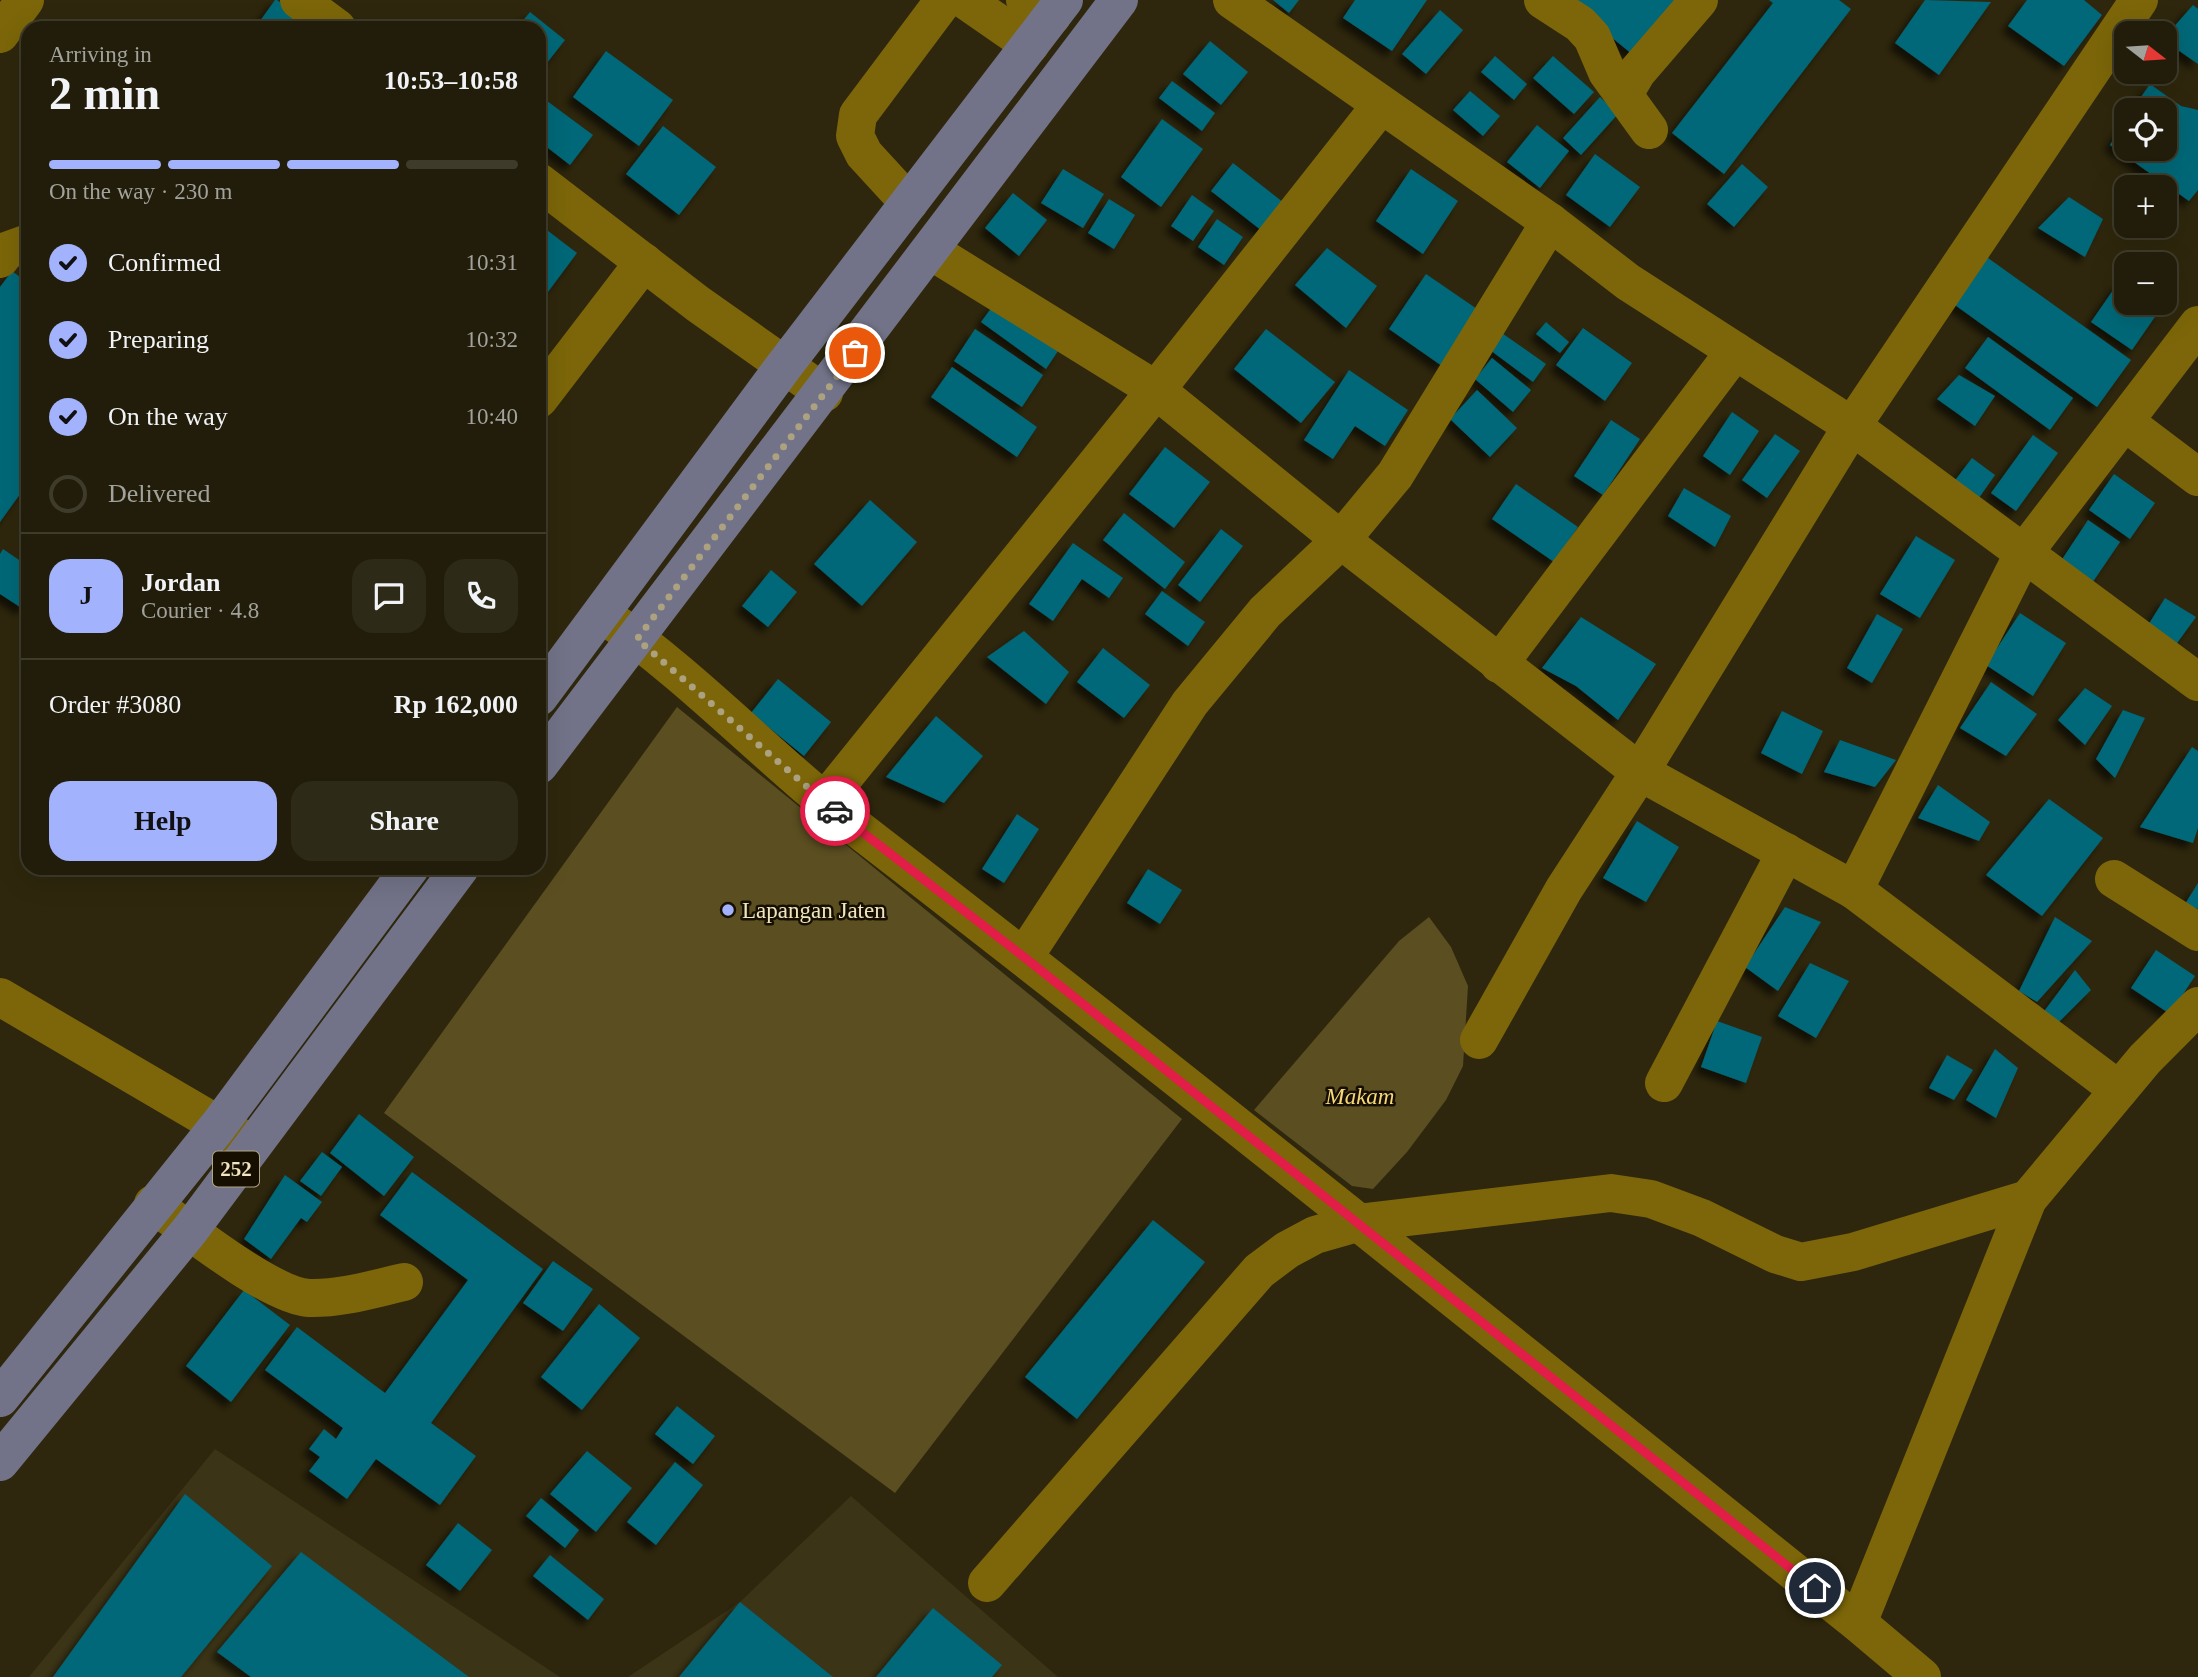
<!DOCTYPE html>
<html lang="en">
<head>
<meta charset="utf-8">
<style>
  :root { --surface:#221d0a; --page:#2e2a18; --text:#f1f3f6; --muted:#a2a29c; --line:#3f3b2b; --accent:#a2b2fd }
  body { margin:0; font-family:Georgia,serif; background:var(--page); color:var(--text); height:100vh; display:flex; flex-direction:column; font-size:26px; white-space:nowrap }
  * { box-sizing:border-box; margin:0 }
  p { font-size:23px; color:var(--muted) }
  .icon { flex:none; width:38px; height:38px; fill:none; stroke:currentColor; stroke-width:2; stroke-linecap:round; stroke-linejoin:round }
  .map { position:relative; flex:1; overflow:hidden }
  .details { position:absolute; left:21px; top:21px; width:525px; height:854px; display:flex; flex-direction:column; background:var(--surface); border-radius:21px; box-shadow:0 7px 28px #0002,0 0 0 2px var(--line) }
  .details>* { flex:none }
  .needle { width:46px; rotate:107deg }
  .controls { position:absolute; left:2114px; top:21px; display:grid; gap:14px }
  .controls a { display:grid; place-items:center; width:63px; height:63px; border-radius:14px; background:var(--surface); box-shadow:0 7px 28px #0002,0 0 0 2px var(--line); font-size:35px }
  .pin { position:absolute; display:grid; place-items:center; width:60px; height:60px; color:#fff; margin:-30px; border:4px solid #fff; border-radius:50%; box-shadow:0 2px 7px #0007 }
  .courier { position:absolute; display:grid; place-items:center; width:70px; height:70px; margin:-35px; border:5px solid #e11d48; border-radius:50%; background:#fff; color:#222; box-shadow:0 2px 9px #0007 }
  .head em { font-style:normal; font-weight:800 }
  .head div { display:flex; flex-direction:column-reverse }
  .head { display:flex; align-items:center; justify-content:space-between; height:119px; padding:0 28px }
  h1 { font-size:46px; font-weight:800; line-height:52px }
  .bar { display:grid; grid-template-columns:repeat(4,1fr); gap:10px 7px; align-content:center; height:84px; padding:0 28px }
  .bar i { height:9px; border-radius:5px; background:var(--line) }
  .bar .selected { background:var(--accent) }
  .bar p { grid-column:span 4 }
  .line { display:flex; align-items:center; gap:18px; padding:0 28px; border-top:2px solid var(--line) }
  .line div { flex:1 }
  .round { display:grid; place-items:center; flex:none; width:74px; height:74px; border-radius:21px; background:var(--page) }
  ol { padding:0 28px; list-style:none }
  li { display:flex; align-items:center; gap:21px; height:77px }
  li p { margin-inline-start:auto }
  li .icon { padding:7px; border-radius:50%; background:var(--accent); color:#111; stroke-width:4 }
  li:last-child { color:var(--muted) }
  li i { width:38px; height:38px; border:4px solid var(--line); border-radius:50% }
  .cta { display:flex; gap:14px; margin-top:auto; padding:14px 28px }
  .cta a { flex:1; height:80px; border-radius:21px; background:var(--accent); color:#111; font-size:28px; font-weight:800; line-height:80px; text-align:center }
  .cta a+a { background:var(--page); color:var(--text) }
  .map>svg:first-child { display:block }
</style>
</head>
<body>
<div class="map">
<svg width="2198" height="1677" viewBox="0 0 2198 1677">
  <defs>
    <filter id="shadow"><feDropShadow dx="-6" dy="6" stdDeviation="3.5" flood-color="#0009"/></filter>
  </defs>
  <rect width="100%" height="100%" fill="#2e270d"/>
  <!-- built -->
  <g fill="#3b3416">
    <polygon points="215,1449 560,1677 29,1677"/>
    <polygon points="851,1496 1058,1677 628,1677 740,1602"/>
  </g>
  <!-- green -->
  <g fill="#5b4e21">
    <polygon points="677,707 1182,1119 895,1493 384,1113"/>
    <polygon points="1429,917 1451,947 1468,986 1463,1066 1446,1100 1407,1152 1373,1189 1352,1186 1254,1110 1399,941"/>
  </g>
  <!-- building -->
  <g fill="#026778" filter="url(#shadow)">
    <polygon points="275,0 277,0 316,28 255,28"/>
    <polygon points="1273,0 1299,0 1289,13"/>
    <polygon points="1355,0 1427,0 1392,51 1343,18"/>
    <polygon points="1566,0 1686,0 1638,59"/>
    <polygon points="1769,0 1839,0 1851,9 1724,174 1672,133 1773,3"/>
    <polygon points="1925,0 1991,2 1939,75 1895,43"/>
    <polygon points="2027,0 2084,0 2102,15 2064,66 2008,26"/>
    <polygon points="2193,5 2198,9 2198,64 2165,41 2165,37"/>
    <polygon points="1440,10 1463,30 1426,74 1402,54"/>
    <polygon points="530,12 565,40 539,73 539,28 517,28"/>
    <polygon points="1210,41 1248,72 1221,105 1183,74"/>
    <polygon points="606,51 673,100 639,146 573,97"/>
    <polygon points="1495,56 1527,84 1514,100 1481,72"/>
    <polygon points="1553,56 1594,92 1574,114 1533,78"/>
    <polygon points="1172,81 1215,113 1202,131 1159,98"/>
    <polygon points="2150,84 2181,106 2198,110 2198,190 2189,201 2110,145 2126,120 2126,149 2165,149 2165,110 2132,110"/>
    <polygon points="1470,91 1500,116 1483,136 1453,110"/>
    <polygon points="539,95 593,135 570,165 539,141"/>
    <polygon points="1600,97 1618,114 1581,155 1563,138"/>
    <polygon points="1162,119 1203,149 1161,207 1121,177"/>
    <polygon points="1537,125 1569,151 1540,188 1507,162"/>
    <polygon points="663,126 716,167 679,215 626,174"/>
    <polygon points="1595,154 1640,187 1610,227 1566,195"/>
    <polygon points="1233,163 1288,206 1266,234 1211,191"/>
    <polygon points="1742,164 1768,187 1734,227 1707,204"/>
    <polygon points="1063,169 1104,194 1083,228 1041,203"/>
    <polygon points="1411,169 1458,201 1423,254 1376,221"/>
    <polygon points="1013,193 1047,220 1019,256 985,228"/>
    <polygon points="1192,195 1214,211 1193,241 1171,226"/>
    <polygon points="2069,197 2103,219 2085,257 2038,228"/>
    <polygon points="1109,199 1135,215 1114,249 1088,233"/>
    <polygon points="1217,219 1243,237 1224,265 1198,247"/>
    <polygon points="539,224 577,253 539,304"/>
    <polygon points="1327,248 1377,286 1346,328 1295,285"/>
    <polygon points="1981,253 2131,360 2097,407 1948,300"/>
    <polygon points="12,271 28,283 28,483 0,522 0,287"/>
    <polygon points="1426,274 1480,311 1442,366 1389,329"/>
    <polygon points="2118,283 2126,288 2126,303 2147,303 2159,311 2132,350 2091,322"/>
    <polygon points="995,303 1060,348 1046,369 981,322"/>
    <polygon points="1546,322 1569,342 1560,353 1536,334"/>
    <polygon points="1583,328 1632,363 1605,401 1556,365"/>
    <polygon points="975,329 1043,375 1022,407 954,361"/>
    <polygon points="1266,329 1335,382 1301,423 1234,369"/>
    <polygon points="1499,331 1546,364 1533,382 1486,347"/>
    <polygon points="1988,337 2073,398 2050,430 1965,368"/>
    <polygon points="1492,358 1531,390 1513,412 1475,379"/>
    <polygon points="952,367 1037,427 1017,457 931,397"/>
    <polygon points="1349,370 1408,410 1385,446 1355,426 1333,459 1304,440"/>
    <polygon points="1959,375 1995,396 1975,426 1937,399"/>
    <polygon points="1477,390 1517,428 1490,457 1450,419"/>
    <polygon points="1732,412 1759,431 1730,475 1703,456"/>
    <polygon points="1611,420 1640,439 1603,495 1574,476"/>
    <polygon points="1775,434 1800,451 1767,498 1742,480"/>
    <polygon points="2033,435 2058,453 2016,511 1991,493"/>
    <polygon points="1165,447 1210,482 1174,528 1129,494"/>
    <polygon points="1972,458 1995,475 1974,505 1950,487"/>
    <polygon points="2114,474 2155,503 2130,539 2089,510"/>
    <polygon points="1516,484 1578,527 1554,562 1492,519"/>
    <polygon points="1684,488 1731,516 1715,547 1668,516"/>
    <polygon points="870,500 917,542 862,606 814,564"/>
    <polygon points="1124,513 1185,562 1165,589 1103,540"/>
    <polygon points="2088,520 2120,542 2086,592 2055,570"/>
    <polygon points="1221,529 1243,546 1200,602 1178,585"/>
    <polygon points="1916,536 1955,560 1920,618 1880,594"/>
    <polygon points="1073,543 1123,578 1109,598 1082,579 1053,621 1029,604"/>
    <polygon points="3,549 28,566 28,602 23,609 0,594 0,554"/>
    <polygon points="771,570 797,592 768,627 742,606"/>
    <polygon points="1162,591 1205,622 1188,646 1145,614"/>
    <polygon points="2165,598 2196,617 2172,650 2145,630"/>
    <polygon points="2020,613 2066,643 2033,696 1986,665"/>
    <polygon points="1877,614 1903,629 1872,683 1847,668"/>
    <polygon points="1581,617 1656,664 1618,720 1576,686 1542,668"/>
    <polygon points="1024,631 1069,672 1046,704 987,657"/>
    <polygon points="1103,648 1150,685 1124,718 1077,682"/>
    <polygon points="778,679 831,722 804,756 751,713"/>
    <polygon points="1991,682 2037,714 2006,756 1960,728"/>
    <polygon points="2085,688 2112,706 2085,745 2058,720"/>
    <polygon points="2123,710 2145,718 2115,778 2096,759"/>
    <polygon points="1782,711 1823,731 1802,774 1761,753"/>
    <polygon points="936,716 983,756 944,803 886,777"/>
    <polygon points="1840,740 1896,760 1875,787 1824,772"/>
    <polygon points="2192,747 2198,751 2198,828 2193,843 2140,827"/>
    <polygon points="1938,785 1990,822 1979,841 1918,818"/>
    <polygon points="2049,799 2103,838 2042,916 1986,875"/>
    <polygon points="1017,814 1039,829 1004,883 982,869"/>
    <polygon points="1637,821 1679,847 1646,902 1603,878"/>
    <polygon points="1148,869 1182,890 1160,924 1127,903"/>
    <polygon points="2198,883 2198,909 2185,904"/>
    <polygon points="1785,907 1821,922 1778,991 1745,967"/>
    <polygon points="2055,917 2092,941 2037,1002 2019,991"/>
    <polygon points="2156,950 2195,976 2170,1014 2131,988"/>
    <polygon points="1810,963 1849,981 1816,1038 1778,1016"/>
    <polygon points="2075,970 2091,990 2057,1024 2042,1014"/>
    <polygon points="1717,1021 1762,1037 1746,1083 1701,1067"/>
    <polygon points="1995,1049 2018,1068 1996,1118 1966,1100"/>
    <polygon points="1947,1055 1973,1070 1954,1100 1929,1088"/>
    <polygon points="359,1114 414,1157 384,1196 330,1153"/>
    <polygon points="322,1152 342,1167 321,1196 300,1181"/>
    <polygon points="412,1172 543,1269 431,1423 476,1456 440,1505 376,1459 347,1499 309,1471 320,1457 309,1449 324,1429 336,1439 343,1428 265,1370 297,1327 385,1393 468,1280 380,1215"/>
    <polygon points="285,1175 322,1202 307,1222 301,1218 271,1259 244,1239"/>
    <polygon points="1153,1220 1205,1262 1077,1419 1025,1377"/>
    <polygon points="553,1261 593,1289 563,1331 523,1303"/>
    <polygon points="244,1290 290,1325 231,1402 186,1366"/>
    <polygon points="599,1304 640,1338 582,1410 541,1377"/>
    <polygon points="677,1406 715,1436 693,1464 655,1434"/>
    <polygon points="587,1451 632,1488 596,1532 550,1494"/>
    <polygon points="675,1462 703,1485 656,1545 627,1522"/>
    <polygon points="185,1494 272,1566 181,1677 53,1677"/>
    <polygon points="541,1498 579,1530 565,1548 526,1516"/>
    <polygon points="458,1523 492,1550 460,1591 426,1565"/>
    <polygon points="301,1552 469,1677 251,1677 217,1652"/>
    <polygon points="550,1555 604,1599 588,1620 533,1576"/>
    <polygon points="740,1602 833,1677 679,1677"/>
    <polygon points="933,1608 1002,1665 992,1677 876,1677"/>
  </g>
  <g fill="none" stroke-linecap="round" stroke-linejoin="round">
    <!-- minor -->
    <g stroke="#7c6609" stroke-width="38">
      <polyline points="299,0 337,28"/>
      <polyline points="965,0 1030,45"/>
      <polyline points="1025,0 1052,16"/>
      <polyline points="1232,0 1550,222 1628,282 1852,426 2198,682"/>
      <polyline points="1543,0 1580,24 1592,37 1607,72 1649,130"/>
      <polyline points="0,34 25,0"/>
      <polyline points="1624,94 1637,72 1699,0"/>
      <polyline points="539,182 698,304 824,393"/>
      <polyline points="909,203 864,154 855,136 858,115 944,0"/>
      <polyline points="931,251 1156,390 1341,540 1640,772 1854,890"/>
      <polyline points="0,259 6,251 28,243"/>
      <polyline points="539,399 644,262"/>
      <polyline points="2125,422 2198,477"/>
      <path d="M602,614C695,678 773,763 862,832C1198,1091 1527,1358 1858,1623L1922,1677"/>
      <polyline points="1499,664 1735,351"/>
      <polyline points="824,802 1156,390 1381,105"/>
      <polyline points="2114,879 2198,932"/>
      <polyline points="1024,957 1190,703 1265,612 1341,540 1395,475 1550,222"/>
      <polyline points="0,997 246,1141"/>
      <polyline points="1479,1040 1564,889 1640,772 1852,426 2139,0"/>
      <polyline points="1664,1083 1786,852"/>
      <polyline points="2119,1090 1854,890 2023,554 2198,325"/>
      <path d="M153,1204C186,1228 271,1296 309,1298C341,1299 373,1289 404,1282"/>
      <polyline points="987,1583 1259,1271 1287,1250 1315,1235 1357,1223 1611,1193 1651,1199 1702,1218 1775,1254 1801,1262 1853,1252 2028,1199"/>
      <polyline points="1858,1623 2028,1199 2145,1059 2198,1006"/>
    </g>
    <!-- major -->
    <g stroke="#727388" stroke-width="38">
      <polyline points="539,697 784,366 1064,0"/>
      <polyline points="539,765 1119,0"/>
      <polyline points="0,1398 219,1125 410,868"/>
      <polyline points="0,1462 190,1230 460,868"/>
    </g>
  </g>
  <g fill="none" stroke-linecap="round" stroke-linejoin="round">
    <!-- done -->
    <polyline stroke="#aca280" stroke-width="7" stroke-dasharray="0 12.6" points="835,811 637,639 855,353"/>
    <!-- route -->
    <polyline stroke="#e11d48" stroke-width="9" points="835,811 1024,957 1815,1588"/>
  </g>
  <!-- markers -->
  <circle fill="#a2b2fd" stroke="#160f00" stroke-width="2.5" cx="728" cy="910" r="7"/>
  <g text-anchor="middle" stroke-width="5" stroke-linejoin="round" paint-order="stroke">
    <!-- shield labels -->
    <rect fill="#160f00" stroke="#afa585" stroke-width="2" x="213" y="1151.5" width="46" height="35" rx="5"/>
    <g font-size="21" font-weight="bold" fill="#f0e5be">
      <text x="236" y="1176">252</text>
    </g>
    <!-- poi labels -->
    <g font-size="23" fill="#f0e5be" stroke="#160f00" text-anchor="start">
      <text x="742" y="918">Lapangan Jaten</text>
    </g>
    <!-- park labels -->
    <g font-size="23" font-style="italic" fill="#f5d979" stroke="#160f00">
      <text x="1360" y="1104">Makam</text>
    </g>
  </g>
</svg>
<div class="controls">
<a><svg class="needle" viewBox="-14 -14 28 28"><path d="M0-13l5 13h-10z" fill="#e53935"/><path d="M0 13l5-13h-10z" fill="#a2a29c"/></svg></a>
<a><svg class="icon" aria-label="locate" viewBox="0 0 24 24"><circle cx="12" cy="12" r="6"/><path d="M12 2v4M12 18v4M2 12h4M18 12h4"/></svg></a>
<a>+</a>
<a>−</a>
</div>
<div class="pin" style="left:855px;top:353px;background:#ea580c"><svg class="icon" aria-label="bag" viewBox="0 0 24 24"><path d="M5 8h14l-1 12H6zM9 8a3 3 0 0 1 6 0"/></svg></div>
<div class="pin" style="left:1815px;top:1588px;background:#1f2937"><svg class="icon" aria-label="home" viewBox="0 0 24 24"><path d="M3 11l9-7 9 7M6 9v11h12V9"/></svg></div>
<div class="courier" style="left:835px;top:811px"><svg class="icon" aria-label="car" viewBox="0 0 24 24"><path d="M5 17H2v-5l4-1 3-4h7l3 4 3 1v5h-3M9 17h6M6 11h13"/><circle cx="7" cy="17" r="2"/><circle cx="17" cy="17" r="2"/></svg></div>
<section class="details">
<div class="head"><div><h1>2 min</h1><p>Arriving in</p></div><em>10:53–10:58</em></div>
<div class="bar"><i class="selected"></i><i class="selected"></i><i class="selected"></i><i></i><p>On the way · 230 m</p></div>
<ol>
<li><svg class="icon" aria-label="check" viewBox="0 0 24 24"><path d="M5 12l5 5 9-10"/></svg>Confirmed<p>10:31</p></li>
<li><svg class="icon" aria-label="check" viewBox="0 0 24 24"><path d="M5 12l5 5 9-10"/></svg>Preparing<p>10:32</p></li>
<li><svg class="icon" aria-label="check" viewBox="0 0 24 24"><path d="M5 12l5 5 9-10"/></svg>On the way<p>10:40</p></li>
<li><i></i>Delivered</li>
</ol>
<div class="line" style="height:126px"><b class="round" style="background:var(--accent);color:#111">J</b><div><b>Jordan</b><p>Courier · 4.8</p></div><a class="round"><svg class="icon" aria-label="chat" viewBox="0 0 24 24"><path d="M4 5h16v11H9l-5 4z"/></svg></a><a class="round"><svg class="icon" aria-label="phone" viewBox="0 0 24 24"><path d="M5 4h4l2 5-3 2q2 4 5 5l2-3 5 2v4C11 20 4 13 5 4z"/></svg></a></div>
<div class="line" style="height:91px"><div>Order #3080</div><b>Rp 162,000</b></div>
<div class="cta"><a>Help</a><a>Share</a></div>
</section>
</div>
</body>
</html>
